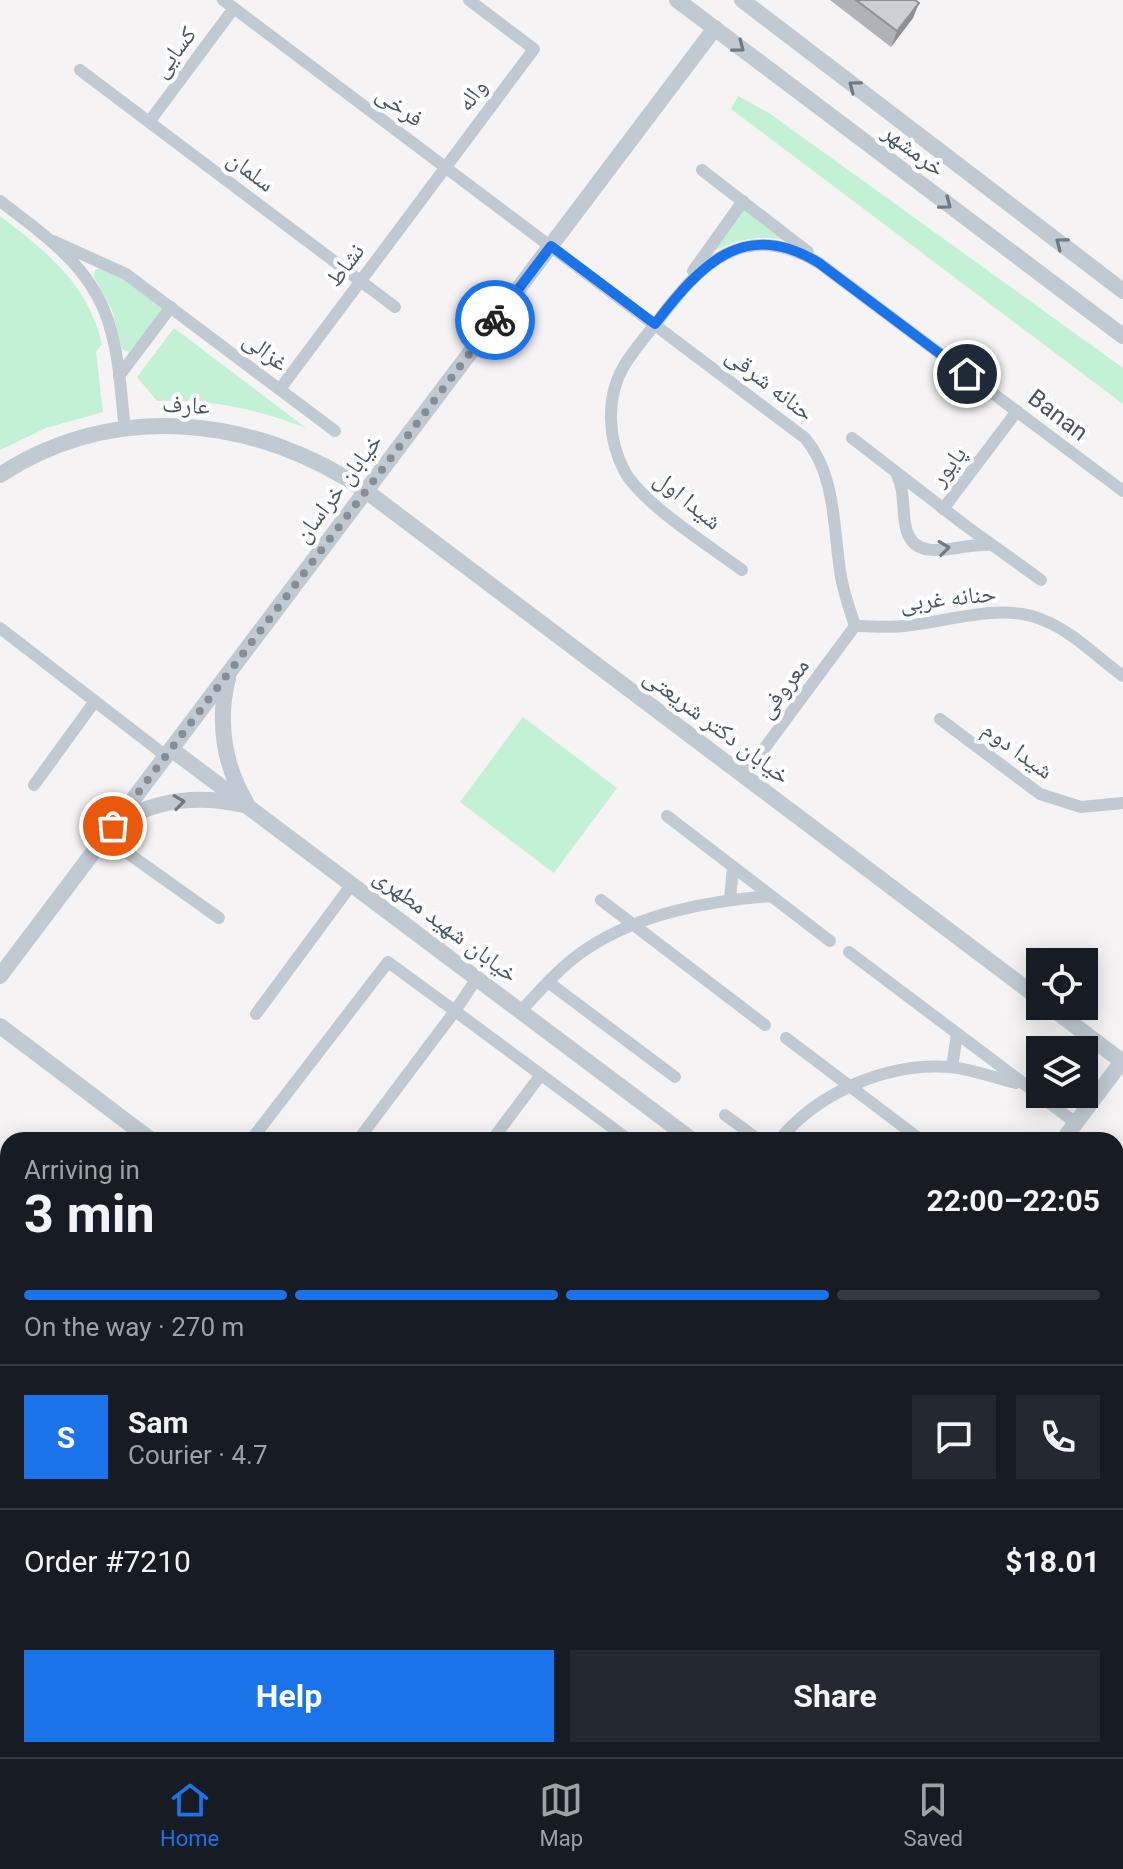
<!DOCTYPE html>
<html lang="en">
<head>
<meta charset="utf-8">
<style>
  :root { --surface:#171b24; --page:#242831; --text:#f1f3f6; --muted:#9ea1a6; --line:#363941; --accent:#1a73e8 }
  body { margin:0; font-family:Roboto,"Noto Naskh Arabic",sans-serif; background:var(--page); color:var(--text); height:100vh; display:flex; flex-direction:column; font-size:30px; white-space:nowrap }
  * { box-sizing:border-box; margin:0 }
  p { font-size:26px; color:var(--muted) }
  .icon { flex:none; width:44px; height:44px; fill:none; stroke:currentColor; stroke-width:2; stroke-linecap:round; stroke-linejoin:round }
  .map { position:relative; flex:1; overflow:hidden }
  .sheet { position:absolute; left:0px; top:1132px; width:1124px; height:626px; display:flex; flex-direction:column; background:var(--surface); border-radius:24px 24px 0 0; box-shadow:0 4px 20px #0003 }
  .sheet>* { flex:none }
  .controls { position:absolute; left:1026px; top:948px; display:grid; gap:16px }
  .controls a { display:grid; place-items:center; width:72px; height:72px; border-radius:0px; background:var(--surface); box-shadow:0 4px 20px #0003; font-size:40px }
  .pin { position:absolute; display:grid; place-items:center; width:68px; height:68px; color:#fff; margin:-34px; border:4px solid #fff; border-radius:50%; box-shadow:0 2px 8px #0007 }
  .courier { position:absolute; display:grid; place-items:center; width:80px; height:80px; margin:-40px; border:6px solid #1a73e8; border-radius:50%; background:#fff; color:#222; box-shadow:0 2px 10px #0007 }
  .summary em { font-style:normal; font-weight:700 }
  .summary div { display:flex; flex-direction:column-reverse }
  .summary { display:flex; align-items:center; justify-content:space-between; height:136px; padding:0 24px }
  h1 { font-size:52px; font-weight:700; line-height:60px }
  .bar { display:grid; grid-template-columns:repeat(4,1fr); gap:12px 8px; align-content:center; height:96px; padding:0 24px }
  .bar i { height:10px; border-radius:6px; background:var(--line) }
  .bar .selected { background:var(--accent) }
  .bar p { grid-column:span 4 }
  .line { display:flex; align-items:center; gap:20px; padding:0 24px; border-top:2px solid var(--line) }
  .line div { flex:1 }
  .round { display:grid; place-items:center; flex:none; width:84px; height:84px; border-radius:0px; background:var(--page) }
  .button { display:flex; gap:16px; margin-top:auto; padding:16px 24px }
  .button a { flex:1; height:92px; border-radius:0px; background:var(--accent); color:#fff; font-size:32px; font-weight:700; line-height:92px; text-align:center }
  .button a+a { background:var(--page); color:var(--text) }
  .dock { display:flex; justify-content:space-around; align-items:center; height:112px; border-top:2px solid var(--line); background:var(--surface); font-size:22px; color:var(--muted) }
  .dock a { display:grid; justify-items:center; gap:4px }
  .dock .selected { color:var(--accent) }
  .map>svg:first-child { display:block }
</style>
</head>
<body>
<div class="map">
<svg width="1123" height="1757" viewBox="0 0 1123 1757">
  <rect width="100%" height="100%" fill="#f5f3f3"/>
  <!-- green -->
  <g fill="#c3f1d5">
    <polygon points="738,96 769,113 1123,368 1123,404 731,109"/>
    <path d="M744,207L788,241C761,233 733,240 709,254Z"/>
    <path d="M0,216C47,252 88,284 102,344L96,352L103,412L46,428L0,450Z"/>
    <polygon points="102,268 123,279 164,309 129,352 122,349 112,310 94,277 95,270"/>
    <path d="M174,328L306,428C258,409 209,399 157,401L137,377Z"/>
    <polygon points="523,717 617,788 554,873 460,802"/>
  </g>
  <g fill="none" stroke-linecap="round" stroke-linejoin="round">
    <!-- minor -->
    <g stroke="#c1cad2" stroke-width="12">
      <path d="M223,0L805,438C837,476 833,531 841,577C844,594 850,610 855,626"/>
      <polyline points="80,70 395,307"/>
      <polyline points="149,122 234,8"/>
      <polyline points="702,170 808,252"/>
      <path d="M0,201C47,237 96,270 111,331C120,362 121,397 125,429"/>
      <polyline points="53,241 126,274 335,431"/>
      <polyline points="693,271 743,201"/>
      <polyline points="119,376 171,307"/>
      <polyline points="280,389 534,49 469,0"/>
      <polyline points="852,438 966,526 1041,580"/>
      <path d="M897,475C906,493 901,513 907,532C919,566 965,541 990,545"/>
      <polyline points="943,509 1017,411"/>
      <path d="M742,570C710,546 644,505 625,472C608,441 605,398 624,366C633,351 646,336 657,322C700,264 744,218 819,263L1123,491"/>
      <path d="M855,626C871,626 888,628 904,626C948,622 1001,602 1043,620C1072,631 1098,658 1123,676"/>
      <polyline points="0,628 166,756"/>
      <polyline points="940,719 1040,794 1081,807 1123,803"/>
      <polyline points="744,776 855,626"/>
      <polyline points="34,785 95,701"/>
      <polyline points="667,816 830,941"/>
      <polyline points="105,837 219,918"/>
      <polyline points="730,899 733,867"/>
      <polyline points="601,900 765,1025"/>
      <polyline points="849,952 1076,1123"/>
      <polyline points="477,978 455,1011 629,1140"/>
      <polyline points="548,982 675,1077"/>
      <path d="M521,1011C541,989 563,964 588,948C641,913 709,901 771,896"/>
      <polyline points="256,1014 352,884"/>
      <polyline points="786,1038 921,1140"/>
      <polyline points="952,1067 957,1034"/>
      <polyline points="725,1115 759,1140"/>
      <polyline points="251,1140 388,962 455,1011 358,1140"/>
      <polyline points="492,1140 540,1076"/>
      <path d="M779,1140C819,1092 887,1062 950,1067C972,1069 995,1078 1016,1083"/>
      <polyline points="1116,1182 1123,1192"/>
      <polyline points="1116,1355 1123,1360"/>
      <polyline points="0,1362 8,1352"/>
      <polyline points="0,1520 8,1526"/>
      <polyline points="0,1646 8,1652"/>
      <polyline points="139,1750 149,1757"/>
      <polyline points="1076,1750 1079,1757"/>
      <polyline points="3,1757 8,1749"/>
      <polyline points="304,1757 309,1750"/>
      <polyline points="707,1757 712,1750"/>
    </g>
    <!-- tertiary -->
    <g stroke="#c1cad2" stroke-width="16">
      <polyline points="677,0 1123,336"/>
      <polyline points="742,0 1123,291"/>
      <path d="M0,475C115,400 257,416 366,491L1040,999"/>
      <path d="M228,678C217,721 224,765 246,802"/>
      <polyline points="171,749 692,1140"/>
      <path d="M119,822C157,799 201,795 244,805"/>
      <polyline points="0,976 715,28"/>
      <polyline points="1049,1006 1123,1062"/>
      <polyline points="0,1026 151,1140"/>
      <polyline points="1063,1140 1123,1060"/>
      <polyline points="1116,1584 1123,1580"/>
      <polyline points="597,1757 603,1750"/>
    </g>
  </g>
  <!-- wall -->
  <g fill="#b0b2b7">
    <polygon points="830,0 915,0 919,3 913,18 891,47"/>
    <polygon points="33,1750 106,1750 104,1757 30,1757"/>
    <polygon points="504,1750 562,1750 556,1757 513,1757"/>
  </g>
  <!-- shaded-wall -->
  <g fill="#909195">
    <polygon points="919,3 913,18 891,47 897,31"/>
    <polygon points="547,1750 549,1750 547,1757 542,1757"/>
    <polygon points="558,1750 562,1750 556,1757 555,1757"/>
  </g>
  <!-- building -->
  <g fill="#cdcfd5" stroke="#909195" stroke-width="2">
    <polygon points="856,0 915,0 919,3 897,31"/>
    <polygon points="46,1750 103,1750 100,1754 104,1757 58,1757"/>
    <polygon points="328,1750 357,1750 366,1757 322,1757"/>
    <polygon points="524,1750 547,1750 542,1757 533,1757"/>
  </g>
  <!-- one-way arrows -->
  <defs><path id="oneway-chevron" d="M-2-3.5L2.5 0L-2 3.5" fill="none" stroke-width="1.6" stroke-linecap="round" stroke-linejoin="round" transform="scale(2)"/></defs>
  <g stroke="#6e7983">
    <use href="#oneway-chevron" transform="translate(739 47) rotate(37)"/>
    <use href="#oneway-chevron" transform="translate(854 86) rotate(-143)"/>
    <use href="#oneway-chevron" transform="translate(946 204) rotate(37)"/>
    <use href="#oneway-chevron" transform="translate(1061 243) rotate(-143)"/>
    <use href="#oneway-chevron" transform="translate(944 548) rotate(-7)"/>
    <use href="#oneway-chevron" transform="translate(179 802) rotate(-8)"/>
  </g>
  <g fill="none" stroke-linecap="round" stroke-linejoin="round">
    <!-- done -->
    <polyline stroke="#868d94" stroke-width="8" stroke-dasharray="0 14.4" points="113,826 495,320"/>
    <!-- route -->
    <path stroke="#1a73e8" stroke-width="10" d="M495,320L551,246L655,324C699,267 743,216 819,263L967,374"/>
  </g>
  <g text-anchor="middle" stroke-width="8" stroke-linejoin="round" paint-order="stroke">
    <!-- street labels -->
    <g font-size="24" fill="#4a5661" stroke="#fff">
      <text transform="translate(174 52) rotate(-53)" y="8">کسایی</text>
      <text transform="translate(472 95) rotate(-53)" y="8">واله</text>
      <text transform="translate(400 106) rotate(37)" y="8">فرخی</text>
      <text transform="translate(914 150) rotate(37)" y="8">خرمشهر</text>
      <text transform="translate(251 171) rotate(37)" y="8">سلمان</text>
      <text transform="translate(345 265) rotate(-53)" y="8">نشاط</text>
      <text transform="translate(266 351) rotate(37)" y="8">غزالی</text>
      <text transform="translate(770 384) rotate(38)" y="8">حنانه شرقی</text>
      <text transform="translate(186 405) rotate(3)" y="8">عارف</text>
      <text transform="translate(1058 415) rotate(37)" y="8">Banan</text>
      <text transform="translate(948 466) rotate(-53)" y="8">پایور</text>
      <text transform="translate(338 488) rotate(-53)" y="8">خیابان خراسان</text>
      <text transform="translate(688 500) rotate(39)" y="8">شیدا اول</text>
      <text transform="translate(948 598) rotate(-6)" y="8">حنانه غربی</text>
      <text transform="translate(783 688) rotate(-53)" y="8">معروفی</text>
      <text transform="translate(717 726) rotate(37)" y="8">خیابان دکتر شریعتی</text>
      <text transform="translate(1018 750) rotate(36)" y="8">شیدا دوم</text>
      <text transform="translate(446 925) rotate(37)" y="8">خیابان شهید مطهری</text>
    </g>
  </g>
</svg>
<div class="controls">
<a><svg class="icon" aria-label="locate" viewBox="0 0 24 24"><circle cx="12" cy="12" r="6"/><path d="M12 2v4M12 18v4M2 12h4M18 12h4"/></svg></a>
<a><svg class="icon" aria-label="layers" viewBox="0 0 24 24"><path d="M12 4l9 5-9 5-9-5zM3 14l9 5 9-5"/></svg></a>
</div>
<div class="pin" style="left:113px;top:826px;background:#ea580c"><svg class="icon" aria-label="bag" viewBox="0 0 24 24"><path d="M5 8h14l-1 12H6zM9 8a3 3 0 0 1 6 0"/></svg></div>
<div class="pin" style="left:967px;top:374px;background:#1f2937"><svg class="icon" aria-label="home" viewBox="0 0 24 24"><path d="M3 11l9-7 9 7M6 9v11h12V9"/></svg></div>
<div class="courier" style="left:495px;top:320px"><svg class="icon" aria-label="bike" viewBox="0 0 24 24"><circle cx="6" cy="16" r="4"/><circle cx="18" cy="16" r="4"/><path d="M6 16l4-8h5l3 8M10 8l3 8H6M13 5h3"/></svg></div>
<section class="sheet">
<div class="summary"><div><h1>3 min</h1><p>Arriving in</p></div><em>22:00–22:05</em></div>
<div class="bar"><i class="selected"></i><i class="selected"></i><i class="selected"></i><i></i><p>On the way · 270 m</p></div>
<div class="line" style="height:144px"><b class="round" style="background:var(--accent);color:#fff">S</b><div><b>Sam</b><p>Courier · 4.7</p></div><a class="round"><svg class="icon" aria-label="chat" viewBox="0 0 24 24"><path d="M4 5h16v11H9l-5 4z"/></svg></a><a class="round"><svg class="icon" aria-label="phone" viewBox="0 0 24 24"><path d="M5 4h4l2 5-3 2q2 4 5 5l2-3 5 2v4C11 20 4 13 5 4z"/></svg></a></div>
<div class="line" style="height:104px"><div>Order #7210</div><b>$18.01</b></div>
<div class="button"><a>Help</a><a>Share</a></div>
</section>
</div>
<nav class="dock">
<a class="selected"><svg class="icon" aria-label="home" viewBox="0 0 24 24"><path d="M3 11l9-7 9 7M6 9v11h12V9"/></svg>Home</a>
<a><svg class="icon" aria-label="map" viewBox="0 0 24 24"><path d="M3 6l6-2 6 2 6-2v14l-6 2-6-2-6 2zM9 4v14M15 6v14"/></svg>Map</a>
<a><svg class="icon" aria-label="saved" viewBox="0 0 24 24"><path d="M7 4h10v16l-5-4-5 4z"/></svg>Saved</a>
</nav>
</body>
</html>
